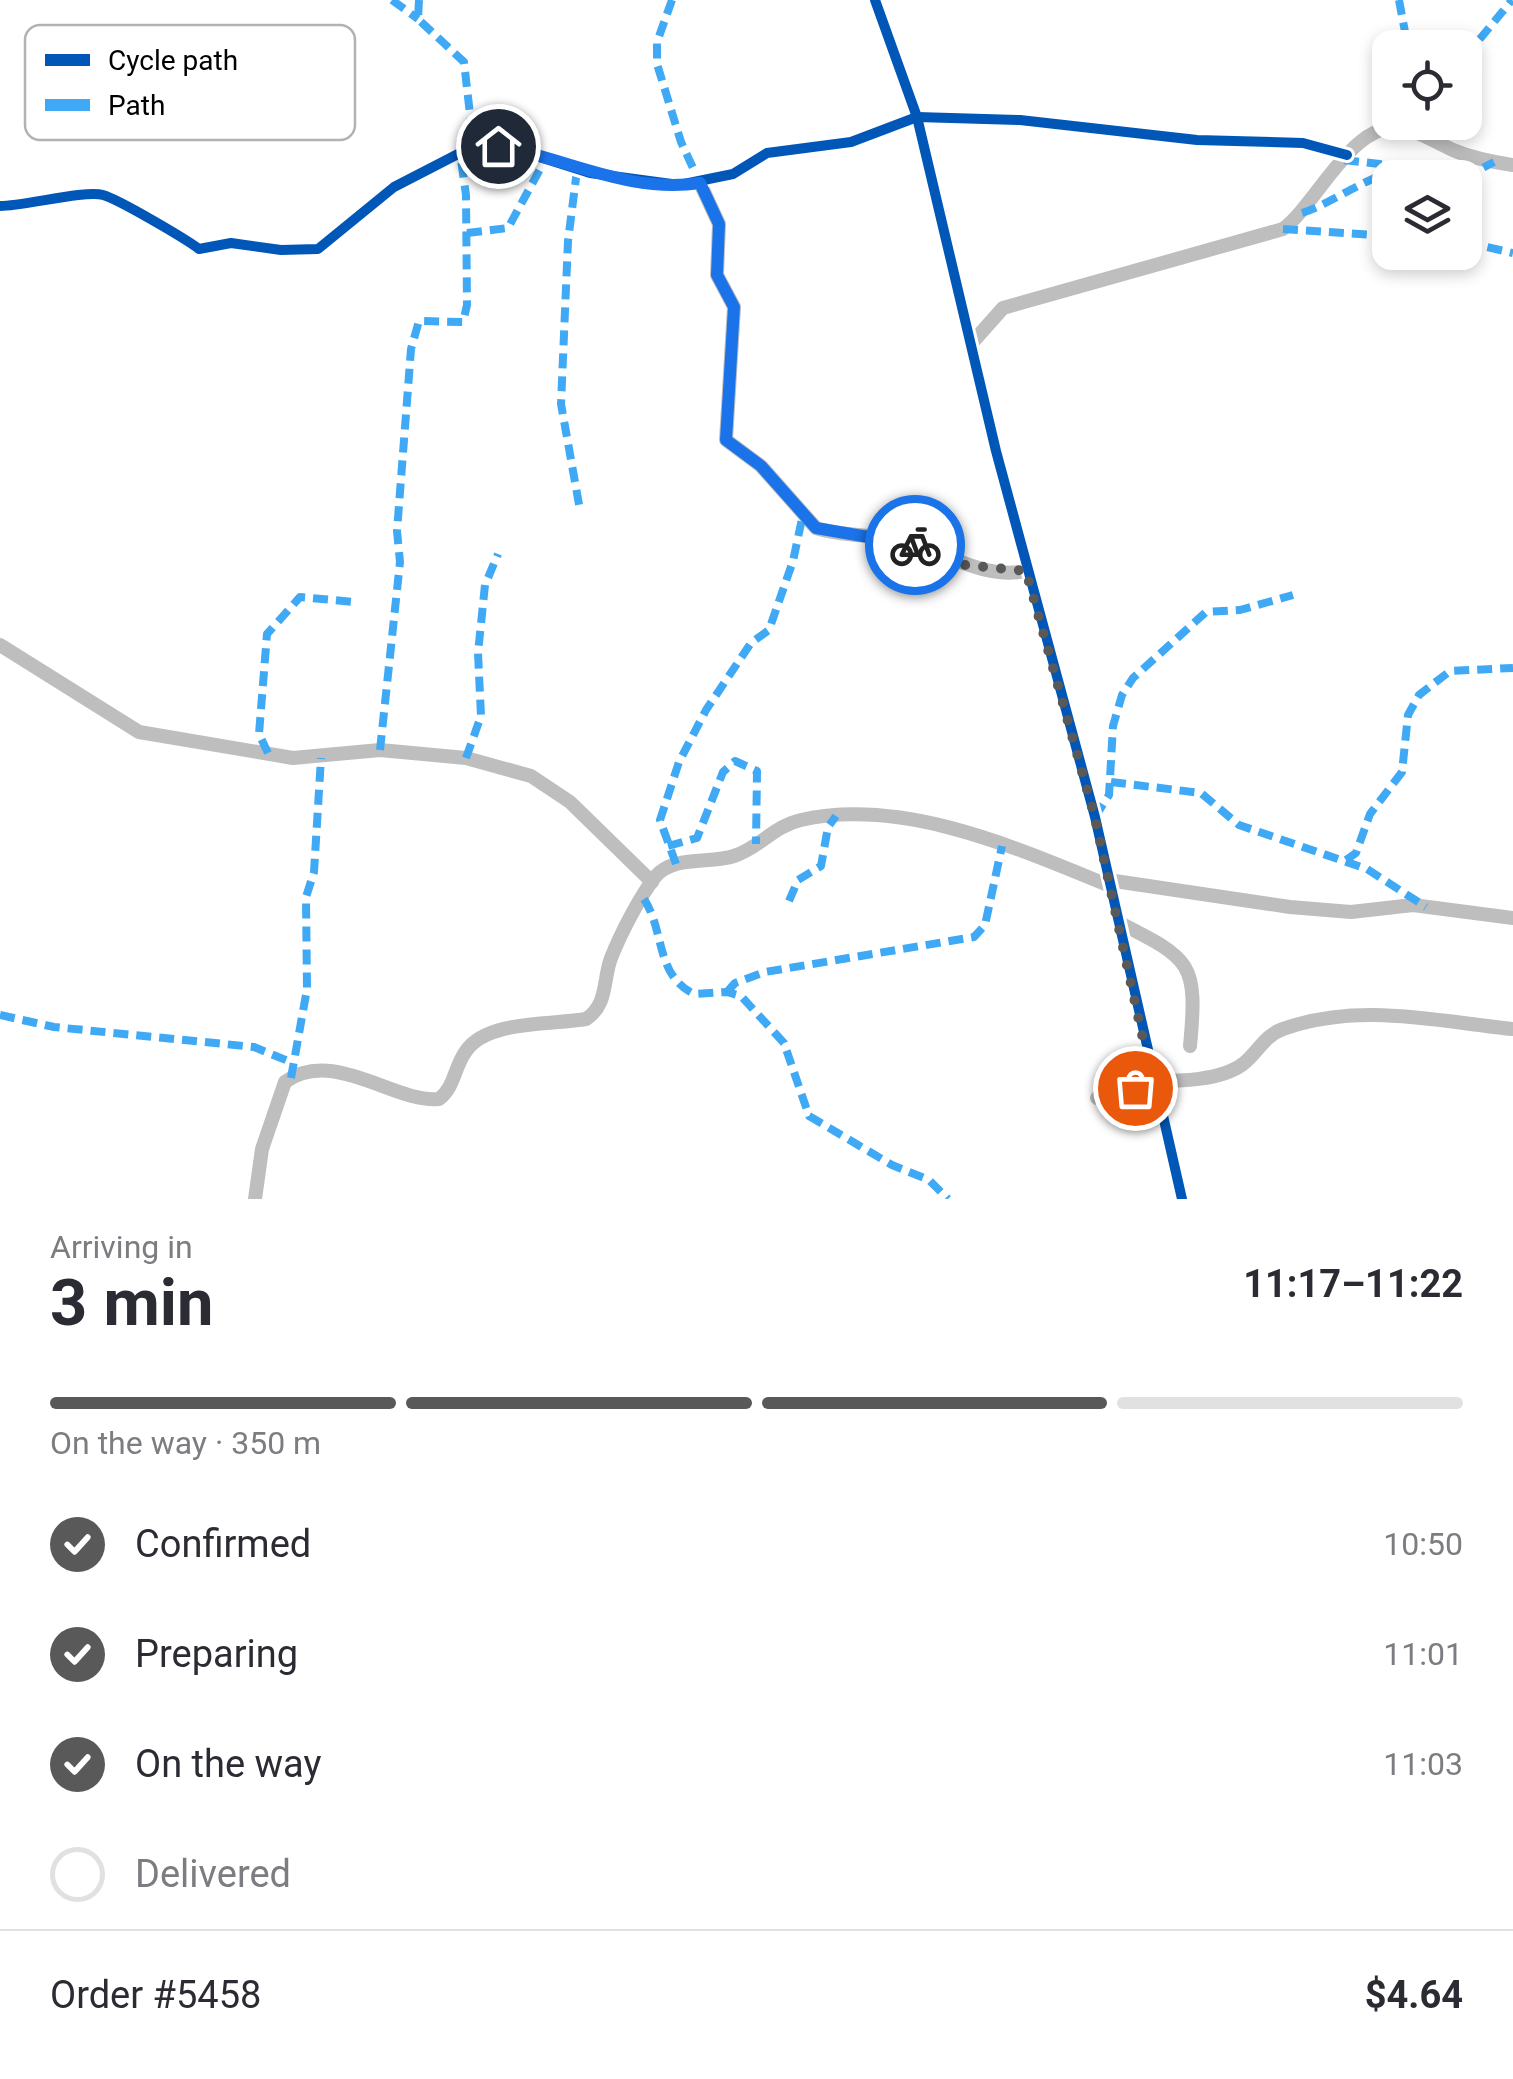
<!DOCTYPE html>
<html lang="en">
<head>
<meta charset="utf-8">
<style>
  :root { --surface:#fff; --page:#f7f7f7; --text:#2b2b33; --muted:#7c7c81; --line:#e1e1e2; --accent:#595959 }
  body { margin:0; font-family:Roboto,sans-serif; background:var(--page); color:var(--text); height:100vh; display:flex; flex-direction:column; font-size:38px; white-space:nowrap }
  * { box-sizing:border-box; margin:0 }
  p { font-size:32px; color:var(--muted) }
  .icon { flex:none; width:55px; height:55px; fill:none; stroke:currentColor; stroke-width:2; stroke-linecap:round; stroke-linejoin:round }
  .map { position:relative; height:1199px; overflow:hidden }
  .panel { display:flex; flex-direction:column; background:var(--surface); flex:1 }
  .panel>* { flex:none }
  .controls { position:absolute; left:1372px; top:30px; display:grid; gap:20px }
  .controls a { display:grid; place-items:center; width:110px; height:110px; border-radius:20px; background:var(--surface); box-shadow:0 5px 15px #0003; font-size:50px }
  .pin { position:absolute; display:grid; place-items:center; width:85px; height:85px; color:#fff; margin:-42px; border:5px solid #fff; border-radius:50%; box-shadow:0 2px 10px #0007 }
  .courier { position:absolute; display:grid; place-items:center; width:100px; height:100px; margin:-50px; border:8px solid #1a73e8; border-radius:50%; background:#fff; color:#222; box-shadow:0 2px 12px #0007 }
  .summary em { font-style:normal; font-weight:700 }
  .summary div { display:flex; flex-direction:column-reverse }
  .summary { display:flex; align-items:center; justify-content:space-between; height:170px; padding:0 50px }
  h1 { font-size:65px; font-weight:700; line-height:75px }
  .bar { display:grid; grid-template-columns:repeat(4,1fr); gap:15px 10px; align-content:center; height:120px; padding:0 50px }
  .bar i { height:12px; border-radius:8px; background:var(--line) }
  .bar .active { background:var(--accent) }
  .bar p { grid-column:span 4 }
  .line { display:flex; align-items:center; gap:25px; padding:0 50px; border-top:2px solid var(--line) }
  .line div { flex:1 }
  ol { padding:0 50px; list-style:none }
  li { display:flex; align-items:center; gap:30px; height:110px }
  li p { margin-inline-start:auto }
  li .icon { padding:10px; border-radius:50%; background:var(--accent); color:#fff; stroke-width:4 }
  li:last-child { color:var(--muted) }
  li i { width:55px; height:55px; border:5px solid var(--line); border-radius:50% }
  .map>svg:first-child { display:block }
</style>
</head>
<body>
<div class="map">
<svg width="1513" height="1199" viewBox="0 0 1513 1199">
  <rect width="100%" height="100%" fill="#fff"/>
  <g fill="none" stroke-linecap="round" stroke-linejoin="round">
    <!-- minor -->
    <g stroke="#bebebe" stroke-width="14">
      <polyline points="875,0 917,117 996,451 1095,817 1182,1199"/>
      <path d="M700,183L719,224L717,275L734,307L726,440L761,466L816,528C844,537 875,534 903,541C944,551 983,580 1026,571"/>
      <path d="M0,206C24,206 85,190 103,195C118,199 186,239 199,249L231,243L281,250L318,249L394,187L460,153L486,146L511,148L590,173L679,185L733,174L767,153L851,142L917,117L1020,120L1197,140L1303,143L1347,155"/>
      <path d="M971,344L1003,308L1283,229C1318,203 1353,119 1403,128C1420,132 1437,143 1453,150C1472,158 1492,162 1513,165"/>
      <polyline points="0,645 139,732 293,758 380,750 466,758 531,776 570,802 652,882"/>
      <polyline points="1108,880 1290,907 1351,912 1413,905 1513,918"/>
      <path d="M1118,922C1191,959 1198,962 1190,1046"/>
      <path d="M1152,1081C1179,1081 1220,1081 1243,1064C1257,1053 1265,1035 1283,1029C1359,1002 1435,1021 1513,1029"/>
      <polyline points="1097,1098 1135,1088 1151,1075"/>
      <path d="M255,1199L262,1149L285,1082C333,1047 396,1104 439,1099C455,1087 454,1067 466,1051C487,1020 552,1025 586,1019C608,1005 603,979 611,958C621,933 639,898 655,877C673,855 710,864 734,856C759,848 774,826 801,820C903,797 1017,848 1110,886"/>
    </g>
    <!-- quiet -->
    <g stroke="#3fa9f5" stroke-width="8" stroke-dasharray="15 8" stroke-linecap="butt">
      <polyline points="392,0 418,19"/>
      <polyline points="419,0 418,19 464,62 471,123 498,146"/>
      <polyline points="672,0 657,42 657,64 681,142 700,183"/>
      <polyline points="1399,0 1408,48"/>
      <polyline points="1465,57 1512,0"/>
      <polyline points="1376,130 1390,105"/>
      <polyline points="1344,160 1398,166"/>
      <polyline points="577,170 568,241 561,404 580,510"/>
      <polyline points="1463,178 1494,162"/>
      <path d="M1302,213C1342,201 1403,146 1443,178"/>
      <polyline points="1283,229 1390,236"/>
      <polyline points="467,233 508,228 545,160"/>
      <polyline points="1465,242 1513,253"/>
      <polyline points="380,750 400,562 397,531 411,349 419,321 463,322 467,305 466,195 460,153"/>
      <polyline points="268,753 259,734 267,634 300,597 354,602"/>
      <polyline points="466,758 481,716 478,653 485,585 498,554"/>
      <polyline points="1111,782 1201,793 1239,825 1367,869 1426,907"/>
      <polyline points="1095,817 1109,795 1113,726 1122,695 1133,678 1206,612 1240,610 1293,595"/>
      <polyline points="668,846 697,838 723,772 735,761 757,771 756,844"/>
      <polyline points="1346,860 1356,853 1370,814 1402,772 1408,715 1419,695 1450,671 1513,668"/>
      <polyline points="676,864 660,820 679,762 706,710 751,643 769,630 793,561 803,514"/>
      <path d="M644,899C665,931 655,975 694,994L727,992L741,996L784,1043L809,1116L892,1165L929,1180L948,1199"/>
      <polyline points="789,901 798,880 821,866 828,827 836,816"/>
      <polyline points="727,992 735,983 765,972 974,937 985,925 1002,846"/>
      <polyline points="0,1015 54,1027 254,1047 293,1063"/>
      <polyline points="291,1078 307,989 306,897 314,872 321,758"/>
    </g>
    <defs>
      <g id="cycleway">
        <polyline points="875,0 917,117 996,451 1095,817 1182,1199"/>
        <path d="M0,206C24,206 85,190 103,195C118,199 186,239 199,249L231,243L281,250L318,249L394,187L460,153L486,146L511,148L590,173L679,185L733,174L767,153L851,142L917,117L1020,120L1197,140L1303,143L1347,155"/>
      </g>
    </defs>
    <!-- cycleway casing -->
    <use href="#cycleway" stroke="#fff" stroke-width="16"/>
    <!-- cycleway -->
    <use href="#cycleway" stroke="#0057b8" stroke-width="10"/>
  </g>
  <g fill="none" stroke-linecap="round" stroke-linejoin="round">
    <!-- done -->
    <polyline stroke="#595959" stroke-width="10" stroke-dasharray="0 18" points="915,545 965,565 1026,571 1095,818 1151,1076 1135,1088"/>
    <!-- route -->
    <path stroke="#1a73e8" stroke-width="12" d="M498,146C566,158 629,194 700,183L719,224L717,275L734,307L726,440L761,466L816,528L915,545"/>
  </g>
  <!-- legend -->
  <rect x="25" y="25" width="330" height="115" rx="15" fill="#fff" stroke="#b2b2b2" stroke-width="2.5"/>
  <rect x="45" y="54" width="45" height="12" fill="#0057b8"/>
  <rect x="45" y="99" width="45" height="12" fill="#3fa9f5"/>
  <g font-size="28" fill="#000">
    <text x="108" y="70">Cycle path</text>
    <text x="108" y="115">Path</text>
  </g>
</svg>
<div class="controls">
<a><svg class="icon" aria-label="locate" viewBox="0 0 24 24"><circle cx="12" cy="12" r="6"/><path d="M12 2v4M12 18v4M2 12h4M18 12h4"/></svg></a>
<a><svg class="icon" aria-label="layers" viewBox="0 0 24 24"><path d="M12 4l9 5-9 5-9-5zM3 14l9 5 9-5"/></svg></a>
</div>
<div class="pin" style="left:1135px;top:1088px;background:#ea580c"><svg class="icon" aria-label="bag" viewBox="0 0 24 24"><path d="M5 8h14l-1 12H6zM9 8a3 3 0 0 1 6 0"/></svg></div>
<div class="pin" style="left:498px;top:146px;background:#1f2937"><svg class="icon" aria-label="home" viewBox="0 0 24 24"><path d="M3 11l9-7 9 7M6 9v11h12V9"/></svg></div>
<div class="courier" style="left:915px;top:545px"><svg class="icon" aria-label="bike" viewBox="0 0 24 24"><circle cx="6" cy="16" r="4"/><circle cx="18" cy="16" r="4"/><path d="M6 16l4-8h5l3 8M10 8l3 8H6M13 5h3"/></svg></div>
</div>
<section class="panel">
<div class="summary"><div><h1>3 min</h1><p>Arriving in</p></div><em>11:17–11:22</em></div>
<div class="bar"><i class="active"></i><i class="active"></i><i class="active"></i><i></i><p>On the way · 350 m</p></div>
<ol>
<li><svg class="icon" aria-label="check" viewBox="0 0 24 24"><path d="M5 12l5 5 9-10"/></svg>Confirmed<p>10:50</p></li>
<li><svg class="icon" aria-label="check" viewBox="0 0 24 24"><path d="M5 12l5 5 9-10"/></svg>Preparing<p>11:01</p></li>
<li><svg class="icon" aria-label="check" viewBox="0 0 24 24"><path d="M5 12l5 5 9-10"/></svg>On the way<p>11:03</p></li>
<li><i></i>Delivered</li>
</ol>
<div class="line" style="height:130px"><div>Order #5458</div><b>$4.64</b></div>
</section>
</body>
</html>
